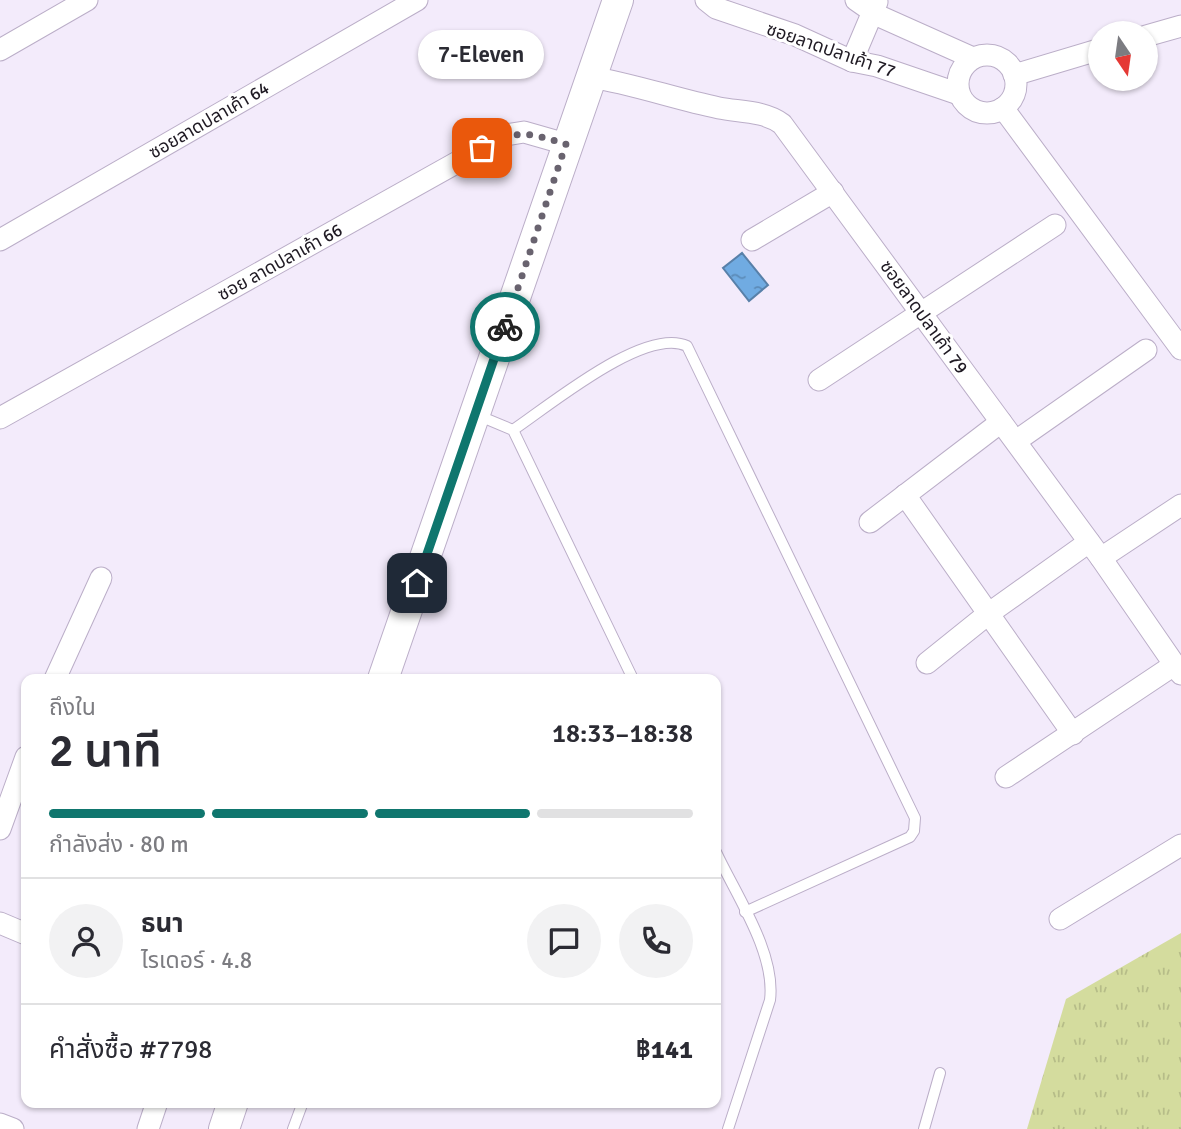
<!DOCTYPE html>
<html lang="th">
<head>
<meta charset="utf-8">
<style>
  :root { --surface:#fff; --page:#f2f2f3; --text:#2b2b33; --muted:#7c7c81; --line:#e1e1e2; --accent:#0f766e }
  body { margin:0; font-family:Signika,"Noto Sans Thai",sans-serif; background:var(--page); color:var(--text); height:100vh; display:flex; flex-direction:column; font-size:26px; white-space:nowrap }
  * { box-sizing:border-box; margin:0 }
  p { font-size:23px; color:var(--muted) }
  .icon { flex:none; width:38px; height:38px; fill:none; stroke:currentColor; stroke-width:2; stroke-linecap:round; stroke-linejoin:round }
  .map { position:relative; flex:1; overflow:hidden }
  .panel { position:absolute; left:21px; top:674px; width:700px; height:434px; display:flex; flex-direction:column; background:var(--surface); border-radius:14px; box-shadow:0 2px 5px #0004 }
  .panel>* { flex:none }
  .needle { width:46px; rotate:167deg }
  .fabs { position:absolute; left:1088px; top:21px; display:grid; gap:14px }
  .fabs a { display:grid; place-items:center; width:70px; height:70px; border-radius:50%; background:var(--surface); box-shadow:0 2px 5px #0004; font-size:35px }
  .pin { position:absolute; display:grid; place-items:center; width:60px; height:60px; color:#fff; margin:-30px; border-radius:14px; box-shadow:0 4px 10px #0006 }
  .courier { position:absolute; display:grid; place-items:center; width:70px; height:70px; margin:-35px; border:5px solid #0f766e; border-radius:50%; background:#fff; color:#222; box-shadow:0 2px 9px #0007 }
  .bubble { position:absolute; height:49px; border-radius:24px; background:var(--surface); box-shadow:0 2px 5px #0004; font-size:23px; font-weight:600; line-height:49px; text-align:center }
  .headline em { font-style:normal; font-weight:600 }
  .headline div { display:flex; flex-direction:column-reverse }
  .headline { display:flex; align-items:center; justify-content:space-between; height:119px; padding:0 28px }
  h1 { font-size:46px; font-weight:600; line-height:52px }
  .bar { display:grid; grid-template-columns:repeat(4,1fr); gap:10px 7px; align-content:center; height:84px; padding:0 28px }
  .bar i { height:9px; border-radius:5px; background:var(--line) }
  .bar .active { background:var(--accent) }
  .bar p { grid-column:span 4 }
  .line { display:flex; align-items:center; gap:18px; padding:0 28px; border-top:2px solid var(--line) }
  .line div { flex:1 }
  .round { display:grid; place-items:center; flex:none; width:74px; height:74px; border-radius:37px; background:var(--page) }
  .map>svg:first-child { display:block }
</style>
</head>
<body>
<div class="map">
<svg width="1181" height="1129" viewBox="0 0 1181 1129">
  <defs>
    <pattern id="grass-tufts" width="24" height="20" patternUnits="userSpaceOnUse" patternTransform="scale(1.75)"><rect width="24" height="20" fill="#d4dc9e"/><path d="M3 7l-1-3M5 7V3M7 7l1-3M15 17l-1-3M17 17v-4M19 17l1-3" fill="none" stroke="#b6bc88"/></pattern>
    <pattern id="water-ripples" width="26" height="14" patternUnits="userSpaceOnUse" patternTransform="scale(1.75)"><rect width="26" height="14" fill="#70abe2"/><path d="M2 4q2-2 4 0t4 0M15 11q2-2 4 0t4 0" fill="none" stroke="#5b8ab7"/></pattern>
  </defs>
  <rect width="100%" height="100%" fill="#f3ebfb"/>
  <!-- grass -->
  <polygon fill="url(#grass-tufts)" points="1181,933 1181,1129 1027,1129 1066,999"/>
  <!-- water -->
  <polygon fill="url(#water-ripples)" stroke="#5880a9" stroke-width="2" points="742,253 768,285 749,301 723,268"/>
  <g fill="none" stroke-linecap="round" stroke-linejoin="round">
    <defs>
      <g id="service">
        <polyline points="477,415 513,430 633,679"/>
        <path d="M513,430C549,406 645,326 687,346L915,818L914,831L910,837L745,912"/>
        <path d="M716,852C736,895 776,953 770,1000L728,1129"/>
        <polyline points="293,1129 303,1102"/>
        <polyline points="924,1129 940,1073"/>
      </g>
      <g id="minor">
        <polyline points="706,0 716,8 795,35 852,61 877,66 959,94"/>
        <polyline points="856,0 879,16 973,58"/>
        <polyline points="1146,36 1181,26"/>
        <polyline points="0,50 87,0"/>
        <circle cx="987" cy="84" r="29"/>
        <polyline points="852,61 877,2"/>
        <polyline points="1014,75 1101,49"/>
        <path d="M590,77C634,84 675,99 719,108C740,112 765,111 782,124L1101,558L1181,674"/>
        <polyline points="1003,108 1181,349"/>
        <polyline points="0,240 417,0"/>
        <polyline points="752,240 833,192"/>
        <polyline points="819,380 1055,225"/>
        <polyline points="0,418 506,135 524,132 566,144"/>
        <polyline points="1016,441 1146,350"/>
        <polyline points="905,495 1073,734"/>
        <polyline points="870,522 1001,422"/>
        <polyline points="1101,558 1181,505"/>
        <polyline points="927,663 988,614 1089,542"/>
        <polyline points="55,679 101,578"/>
        <polyline points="1006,777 1174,665"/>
        <polyline points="0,829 26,757"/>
        <polyline points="1060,919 1181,845"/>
        <polyline points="0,923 26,934"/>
        <polyline points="0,1124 13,1129"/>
        <polyline points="148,1129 157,1102"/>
      </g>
      <g id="secondary">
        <polyline points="383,679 618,0"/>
        <polyline points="224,1129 233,1102"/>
      </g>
    </defs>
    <!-- service casing -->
    <use href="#service" stroke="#bbaec8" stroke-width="12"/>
    <!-- minor casing -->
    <use href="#minor" stroke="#bbaec8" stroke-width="23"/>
    <!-- secondary casing -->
    <use href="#secondary" stroke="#bbaec8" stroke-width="32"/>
    <!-- service -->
    <use href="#service" stroke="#fff" stroke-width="10"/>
    <!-- minor -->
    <use href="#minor" stroke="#fff" stroke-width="21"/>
    <!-- secondary -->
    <use href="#secondary" stroke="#fff" stroke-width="30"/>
  </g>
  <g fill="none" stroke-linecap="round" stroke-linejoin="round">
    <!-- done -->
    <path stroke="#69636f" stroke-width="7" stroke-dasharray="0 12.6" d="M482,148C518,128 528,133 566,144L505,327"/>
    <!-- route -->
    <polyline stroke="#0f766e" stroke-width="9" points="417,583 505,327"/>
  </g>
  <g text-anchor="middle" stroke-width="6" stroke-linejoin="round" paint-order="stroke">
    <!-- street labels -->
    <g font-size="18" fill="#1f1a23" stroke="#fff">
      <text transform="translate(831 50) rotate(19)" y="6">ซอยลาดปลาเค้า 77</text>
      <text transform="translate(209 120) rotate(-30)" y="6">ซอยลาดปลาเค้า 64</text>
      <text transform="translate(280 262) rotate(-29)" y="6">ซอย ลาดปลาเค้า 66</text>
      <text transform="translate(924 317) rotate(54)" y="6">ซอยลาดปลาเค้า 79</text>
    </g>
  </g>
</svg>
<div class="fabs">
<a><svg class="needle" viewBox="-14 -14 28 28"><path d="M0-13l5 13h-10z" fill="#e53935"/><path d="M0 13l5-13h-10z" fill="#7c7c81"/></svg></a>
</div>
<div class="pin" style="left:482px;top:148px;background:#ea580c"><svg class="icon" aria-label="bag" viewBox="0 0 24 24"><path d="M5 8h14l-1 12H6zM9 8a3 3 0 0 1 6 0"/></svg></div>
<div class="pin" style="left:417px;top:583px;background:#1f2937"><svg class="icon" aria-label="home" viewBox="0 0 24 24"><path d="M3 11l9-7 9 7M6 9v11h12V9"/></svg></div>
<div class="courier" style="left:505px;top:327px"><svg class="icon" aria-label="bike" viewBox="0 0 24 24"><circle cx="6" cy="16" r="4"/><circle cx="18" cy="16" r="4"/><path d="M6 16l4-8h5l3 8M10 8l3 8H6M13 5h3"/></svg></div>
<div class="bubble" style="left:418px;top:30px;width:126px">7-Eleven</div>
<section class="panel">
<div class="headline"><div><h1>2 นาที</h1><p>ถึงใน</p></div><em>18:33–18:38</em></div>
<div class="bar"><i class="active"></i><i class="active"></i><i class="active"></i><i></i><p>กำลังส่ง · 80 m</p></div>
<div class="line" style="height:126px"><a class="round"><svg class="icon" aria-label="person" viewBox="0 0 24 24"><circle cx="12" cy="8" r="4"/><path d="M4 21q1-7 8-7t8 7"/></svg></a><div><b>ธนา</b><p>ไรเดอร์ · 4.8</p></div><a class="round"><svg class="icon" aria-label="chat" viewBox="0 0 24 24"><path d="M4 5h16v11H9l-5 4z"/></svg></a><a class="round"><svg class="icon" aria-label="phone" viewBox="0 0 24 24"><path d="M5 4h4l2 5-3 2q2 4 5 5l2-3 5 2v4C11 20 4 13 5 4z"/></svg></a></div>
<div class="line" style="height:91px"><div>คำสั่งซื้อ #7798</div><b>฿141</b></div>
</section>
</div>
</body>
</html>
